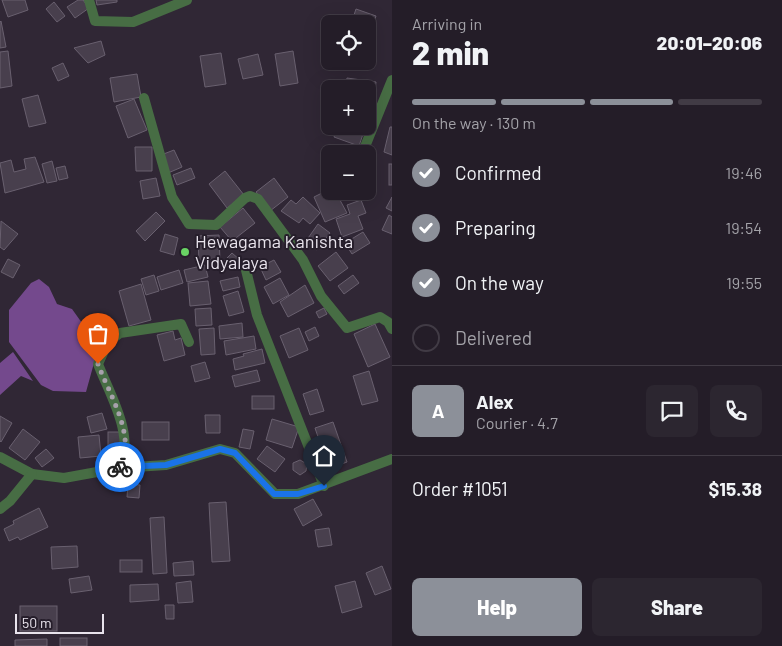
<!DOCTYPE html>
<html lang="en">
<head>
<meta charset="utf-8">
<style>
  :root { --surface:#241d28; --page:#2c2630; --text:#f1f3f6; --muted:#a3a2a8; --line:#413b45; --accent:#8c9099 }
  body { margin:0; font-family:Barlow,sans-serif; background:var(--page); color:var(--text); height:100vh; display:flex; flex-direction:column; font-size:19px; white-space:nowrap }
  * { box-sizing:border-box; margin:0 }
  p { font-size:16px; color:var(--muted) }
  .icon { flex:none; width:28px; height:28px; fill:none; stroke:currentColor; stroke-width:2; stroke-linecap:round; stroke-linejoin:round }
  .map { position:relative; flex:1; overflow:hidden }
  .details { display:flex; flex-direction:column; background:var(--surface); width:390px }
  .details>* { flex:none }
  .tools { position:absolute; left:321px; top:15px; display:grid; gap:10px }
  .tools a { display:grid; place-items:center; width:55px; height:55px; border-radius:8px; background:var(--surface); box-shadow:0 5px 20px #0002,0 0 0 1px var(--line); font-size:25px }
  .scale { position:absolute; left:15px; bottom:12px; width:89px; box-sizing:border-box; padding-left:5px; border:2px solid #e8e3ec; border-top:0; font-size:14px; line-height:18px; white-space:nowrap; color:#e8e3ec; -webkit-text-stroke:4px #261e2b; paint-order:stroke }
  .pin { position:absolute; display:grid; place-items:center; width:42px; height:42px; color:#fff; margin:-51px -21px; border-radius:50% 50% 50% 0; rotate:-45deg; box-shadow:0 0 5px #0007 }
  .pin .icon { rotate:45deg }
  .courier { position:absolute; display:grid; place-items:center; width:50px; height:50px; margin:-25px; border:4px solid #1a73e8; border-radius:50%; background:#fff; color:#222; box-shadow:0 1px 6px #0007 }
  .overview em { font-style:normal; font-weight:800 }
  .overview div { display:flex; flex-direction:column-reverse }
  .overview { display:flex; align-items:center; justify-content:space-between; height:85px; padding:0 20px }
  h1 { font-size:32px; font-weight:800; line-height:38px }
  .bar { display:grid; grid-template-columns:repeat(4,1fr); gap:8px 5px; align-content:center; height:60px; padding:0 20px }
  .bar i { height:6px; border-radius:4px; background:var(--line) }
  .bar .selected { background:var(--accent) }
  .bar p { grid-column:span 4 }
  .line { display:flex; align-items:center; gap:12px; padding:0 20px; border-top:1px solid var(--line) }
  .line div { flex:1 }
  .round { display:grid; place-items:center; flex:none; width:52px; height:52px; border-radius:8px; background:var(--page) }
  ol { padding:0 20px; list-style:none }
  li { display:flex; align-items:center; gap:15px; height:55px }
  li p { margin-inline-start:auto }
  li .icon { padding:5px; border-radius:50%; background:var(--accent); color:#fff; stroke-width:4 }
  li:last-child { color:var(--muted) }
  li i { width:28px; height:28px; border:2px solid var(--line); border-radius:50% }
  .cta { display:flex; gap:10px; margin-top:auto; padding:10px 20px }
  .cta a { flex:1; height:58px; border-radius:8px; background:var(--accent); color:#fff; font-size:20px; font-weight:800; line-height:58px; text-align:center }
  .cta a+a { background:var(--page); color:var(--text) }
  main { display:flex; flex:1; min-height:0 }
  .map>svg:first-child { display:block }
</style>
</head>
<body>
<main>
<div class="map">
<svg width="392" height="646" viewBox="0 0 392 646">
  <rect width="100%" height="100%" fill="#302735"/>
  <!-- water -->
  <g fill="#74498d">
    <polygon points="39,279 49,287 57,304 72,309 87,330 93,333 97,352 86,392 53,391 41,385 9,342 9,310 31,283"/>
    <polygon points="13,352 33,381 21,376 0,395 0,363"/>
  </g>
  <!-- building -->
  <g fill="#483f4d" stroke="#69606f">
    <polygon points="2,0 25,0 28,10 8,17"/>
    <polygon points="78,0 83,0 89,8 75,18 67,7"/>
    <polygon points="96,0 117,0 117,2 97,5"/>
    <polygon points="54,2 65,16 57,22 46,9"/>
    <polygon points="356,9 376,16 368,40 368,24 340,24 342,15 353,18"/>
    <polygon points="1,21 6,47 0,48 0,22"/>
    <polygon points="101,41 105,55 88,63 74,48"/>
    <polygon points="8,51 12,86 0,88 0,52"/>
    <polygon points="293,51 298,83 280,86 275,54"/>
    <polygon points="221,53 226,84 205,87 200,56"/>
    <polygon points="258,54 263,75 243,79 238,59"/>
    <polygon points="63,63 69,76 58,81 52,68"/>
    <polygon points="137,74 141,97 114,102 110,78"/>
    <polygon points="347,78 376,82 373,108 368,108 368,89 345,89"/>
    <polygon points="38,95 46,123 29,127 22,99"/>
    <polygon points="134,99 147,130 128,138 116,106"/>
    <polygon points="338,126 365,128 359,146 334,137"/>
    <polygon points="390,127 392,127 392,155 384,152"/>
    <polygon points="135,147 152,147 152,171 136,171"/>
    <polygon points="174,150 182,167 168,173 161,155"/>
    <polygon points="35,157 44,182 5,193 0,163 11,160 14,172 26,169 24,159"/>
    <polygon points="52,161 57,181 47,183 42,164"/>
    <rect x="389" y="164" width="3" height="21"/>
    <polygon points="65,166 68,178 59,180 56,168"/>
    <polygon points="191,168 195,178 177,185 173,175"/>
    <polygon points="225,171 244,195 227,208 209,184"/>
    <polygon points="156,178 160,196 143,199 140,181"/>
    <polygon points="274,178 288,197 270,211 256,192"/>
    <polygon points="330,189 335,191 347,213 325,222 314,197"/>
    <polygon points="303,197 320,213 310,224 303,218 299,223 281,211 291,200 296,204"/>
    <polygon points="392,197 392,211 386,208"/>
    <polygon points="361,200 366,213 358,216 363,229 342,237 336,219 350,214 347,205"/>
    <polygon points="243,208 255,223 232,241 220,227"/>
    <polygon points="156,212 165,221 145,241 136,231"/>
    <polygon points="389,215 392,217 392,234 382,230"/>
    <polygon points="1,221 18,234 4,250 0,247"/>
    <polygon points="318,224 330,233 317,250 306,241"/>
    <polygon points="363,232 370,243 352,254 345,243"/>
    <polygon points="165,234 178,238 174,255 160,251"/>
    <polygon points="219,235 220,261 199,262 198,236"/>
    <polygon points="336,252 348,268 330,281 318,266"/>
    <polygon points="232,253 240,260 233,268 224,261"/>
    <polygon points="8,259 20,265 13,278 1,272"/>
    <polygon points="274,260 281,272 266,280 260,267"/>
    <polygon points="205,265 208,277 187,282 184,270"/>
    <polygon points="179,270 183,283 161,290 157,277"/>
    <polygon points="154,275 159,291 146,295 141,279"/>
    <polygon points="353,275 359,283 344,294 338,286"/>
    <polygon points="238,277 240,287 223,291 220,281"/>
    <polygon points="280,278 289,295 273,304 264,287"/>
    <polygon points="208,281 211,304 190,306 188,283"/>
    <polygon points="141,284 151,320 129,326 119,291"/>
    <polygon points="305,285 314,303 288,317 280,302"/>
    <polygon points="238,291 244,312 229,316 223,296"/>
    <polygon points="211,308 212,325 196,326 195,309"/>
    <polygon points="324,308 327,314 319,318 316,312"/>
    <polygon points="242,323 243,337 220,339 219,326"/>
    <polygon points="375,324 390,357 368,367 354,334"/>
    <polygon points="315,327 319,336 309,341 305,332"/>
    <polygon points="214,328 215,354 201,355 199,329"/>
    <polygon points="299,328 308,350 289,358 280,336"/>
    <polygon points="173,331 175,340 181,338 185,355 164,361 157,335"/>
    <polygon points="254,336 256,349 226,355 224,341"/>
    <polygon points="262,349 265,363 235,370 233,359 244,356 243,354"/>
    <polygon points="205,362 210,378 195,382 191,366"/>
    <polygon points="257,370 260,381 235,387 232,376"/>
    <polygon points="369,371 378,401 362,405 353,376"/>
    <polygon points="317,389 324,411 310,415 303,394"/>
    <rect x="252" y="396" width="22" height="13"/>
    <polygon points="102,413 107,429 91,433 87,417"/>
    <polygon points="205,415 220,415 220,433 206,433"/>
    <polygon points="0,416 12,423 1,442 0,441"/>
    <polygon points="272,419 299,427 292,448 266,440"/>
    <rect x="142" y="422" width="27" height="18"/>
    <polygon points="333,422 347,462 329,469 315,428"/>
    <polygon points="23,429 40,442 25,460 9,448"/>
    <polygon points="243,429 254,431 250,449 239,447"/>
    <rect x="108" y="432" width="14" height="24"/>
    <polygon points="99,435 101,456 80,458 78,437"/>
    <polygon points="267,446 285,459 275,472 257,459"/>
    <polygon points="46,449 54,458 42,467 35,458"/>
    <polygon points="300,460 307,464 306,471 300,475 293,470 293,463"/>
    <polygon points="128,484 140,485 139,498 127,497"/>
    <polygon points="313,499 322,515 303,526 294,509"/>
    <polygon points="226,502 230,561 212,562 209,503"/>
    <polygon points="39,508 48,527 20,540 18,537 9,541 4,529 14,524 13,521"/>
    <polygon points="164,517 167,573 153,574 150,518"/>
    <polygon points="329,528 332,545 318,547 315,530"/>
    <polygon points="77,546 78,567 52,569 51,547"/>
    <rect x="120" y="560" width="22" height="12"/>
    <polygon points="193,561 194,575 174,576 173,563"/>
    <polygon points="382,566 391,589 375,595 366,573"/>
    <polygon points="89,576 92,590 71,593 69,579"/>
    <polygon points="191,581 193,602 178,603 176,583"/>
    <polygon points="355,581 362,607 342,613 335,586"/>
    <polygon points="158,584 159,600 130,602 130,585"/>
    <polygon points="165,605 174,605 174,619 166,619"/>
    <rect x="20" y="606" width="37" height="25"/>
    <rect x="60" y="638" width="27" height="8"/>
    <polygon points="47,639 47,646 15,646 15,640"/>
  </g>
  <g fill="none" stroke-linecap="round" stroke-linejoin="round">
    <!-- street -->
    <g stroke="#476d44" stroke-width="10">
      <polyline points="89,0 95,21 133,22 187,0"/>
      <polyline points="144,98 172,197 189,224 216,225 245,198 250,196 258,199 303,260 321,296 347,328 380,317 388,322 392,329"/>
      <polyline points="362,154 392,80"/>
      <polyline points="245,266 257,315 324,486"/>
      <polyline points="0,457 32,474 64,478 119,468 166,465 220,449 235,453 275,494 298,494 392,459"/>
      <path d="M119,468C136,437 110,395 98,364L108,342L120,333L181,324L189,342"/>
      <polyline points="0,509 10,501 32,474"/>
    </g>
  </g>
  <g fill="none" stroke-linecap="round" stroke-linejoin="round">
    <!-- done -->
    <path stroke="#a8a1ac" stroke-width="5" stroke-dasharray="0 9" d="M98,364C109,394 137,437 120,467"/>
    <!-- route -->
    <polyline stroke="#1a73e8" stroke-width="6" points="120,467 166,465 220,449 235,453 274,494 298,494 324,486"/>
  </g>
  <!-- markers -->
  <circle fill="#69d364" stroke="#261e2b" stroke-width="2" cx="185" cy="252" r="5"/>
  <g text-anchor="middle" stroke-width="4" stroke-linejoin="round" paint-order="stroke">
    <!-- poi labels -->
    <g font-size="18" fill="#e8e3ec" stroke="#261e2b" text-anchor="start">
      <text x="195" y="248">Hewagama Kanishta<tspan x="195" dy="21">Vidyalaya</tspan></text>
    </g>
  </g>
</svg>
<div class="tools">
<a><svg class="icon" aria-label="locate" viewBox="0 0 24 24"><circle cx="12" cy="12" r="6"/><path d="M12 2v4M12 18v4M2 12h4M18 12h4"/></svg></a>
<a>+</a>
<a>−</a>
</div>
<div class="scale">50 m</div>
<div class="pin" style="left:98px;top:364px;background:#ea580c"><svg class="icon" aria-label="bag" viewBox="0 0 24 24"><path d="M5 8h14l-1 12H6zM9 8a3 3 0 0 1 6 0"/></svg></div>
<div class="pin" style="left:324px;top:486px;background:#1f2937"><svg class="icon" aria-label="home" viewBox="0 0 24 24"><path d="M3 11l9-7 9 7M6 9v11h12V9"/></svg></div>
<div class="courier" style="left:120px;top:467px"><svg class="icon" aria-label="bike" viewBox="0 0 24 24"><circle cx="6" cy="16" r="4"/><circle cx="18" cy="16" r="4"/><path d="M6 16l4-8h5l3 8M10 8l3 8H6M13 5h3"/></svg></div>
</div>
<section class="details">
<div class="overview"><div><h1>2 min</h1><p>Arriving in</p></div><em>20:01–20:06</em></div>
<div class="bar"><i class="selected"></i><i class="selected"></i><i class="selected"></i><i></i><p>On the way · 130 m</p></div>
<ol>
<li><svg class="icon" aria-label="check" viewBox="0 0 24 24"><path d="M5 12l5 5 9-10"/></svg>Confirmed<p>19:46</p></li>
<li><svg class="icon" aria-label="check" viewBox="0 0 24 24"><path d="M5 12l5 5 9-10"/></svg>Preparing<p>19:54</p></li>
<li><svg class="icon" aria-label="check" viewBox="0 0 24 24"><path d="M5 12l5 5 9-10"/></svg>On the way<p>19:55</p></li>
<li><i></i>Delivered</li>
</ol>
<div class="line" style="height:90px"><b class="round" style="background:var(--accent);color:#fff">A</b><div><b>Alex</b><p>Courier · 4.7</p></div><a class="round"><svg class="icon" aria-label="chat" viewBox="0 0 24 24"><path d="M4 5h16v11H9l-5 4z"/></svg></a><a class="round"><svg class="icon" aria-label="phone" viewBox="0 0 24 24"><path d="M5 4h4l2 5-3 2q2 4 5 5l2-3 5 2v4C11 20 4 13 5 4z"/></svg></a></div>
<div class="line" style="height:65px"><div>Order #1051</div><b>$15.38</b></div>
<div class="cta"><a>Help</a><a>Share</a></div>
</section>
</main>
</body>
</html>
